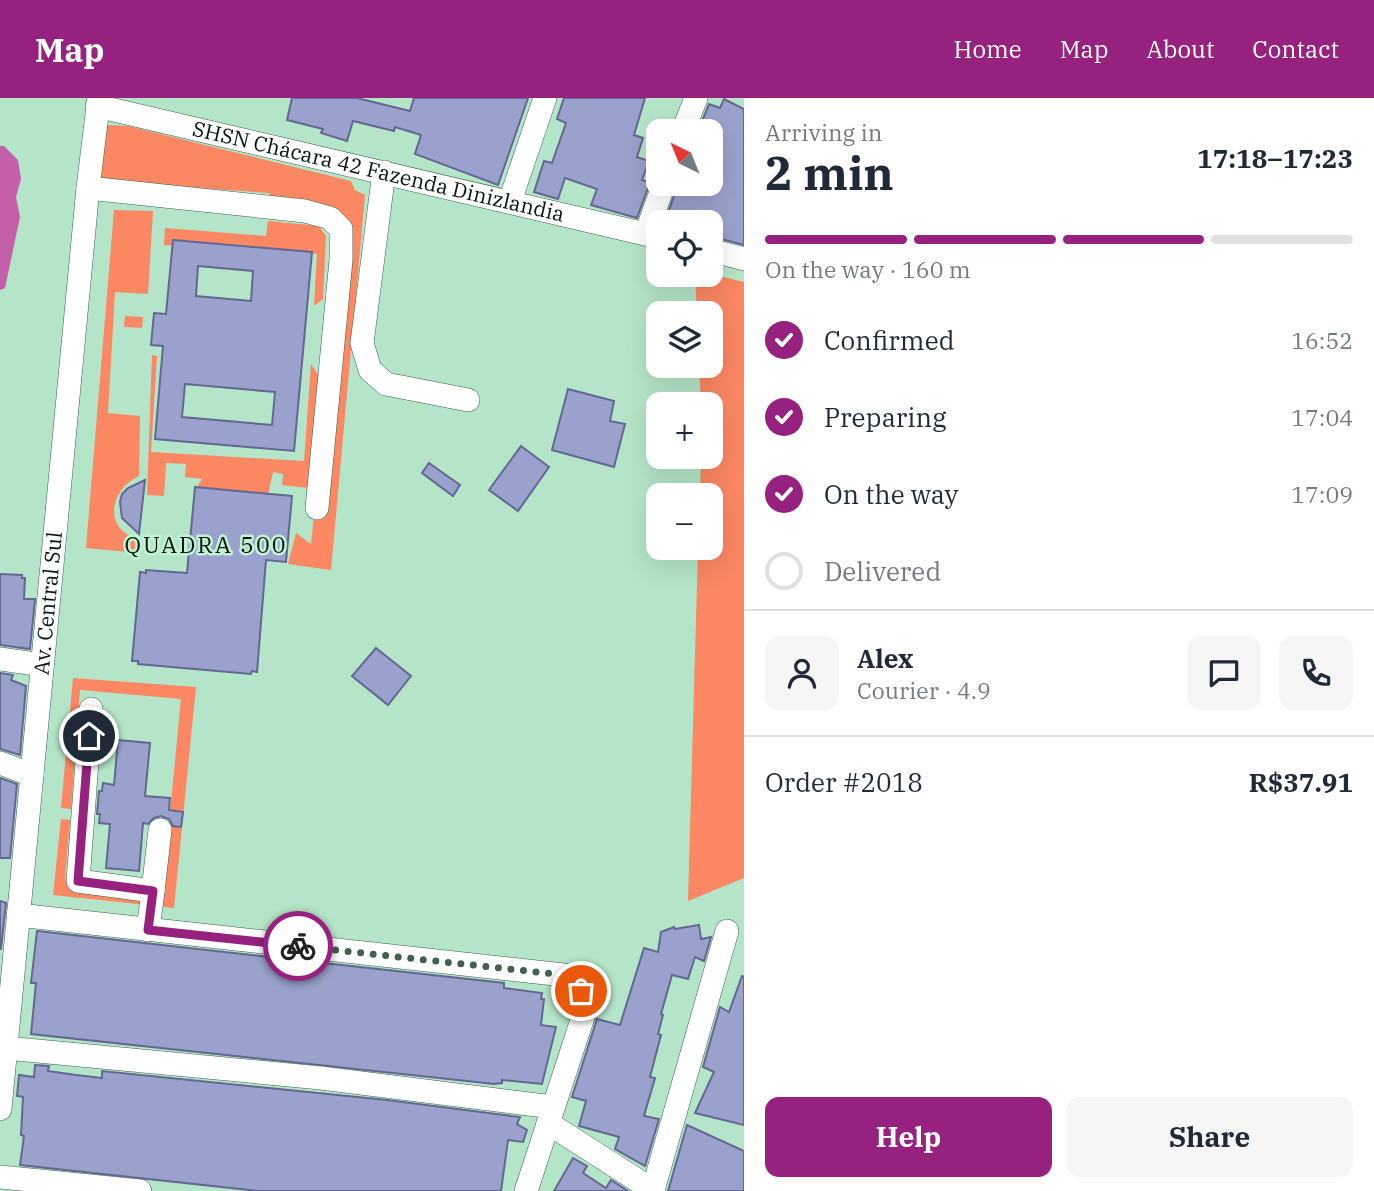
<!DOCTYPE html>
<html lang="en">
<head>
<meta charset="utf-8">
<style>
  :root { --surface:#fff; --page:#f6f6f7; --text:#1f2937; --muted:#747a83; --line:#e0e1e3; --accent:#96217e }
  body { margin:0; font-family:"IBM Plex Serif",serif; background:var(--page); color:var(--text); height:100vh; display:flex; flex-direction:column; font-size:26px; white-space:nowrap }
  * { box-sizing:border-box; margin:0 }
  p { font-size:23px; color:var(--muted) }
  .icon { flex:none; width:38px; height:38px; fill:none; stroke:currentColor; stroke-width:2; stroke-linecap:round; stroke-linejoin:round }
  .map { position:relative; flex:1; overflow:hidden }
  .side { display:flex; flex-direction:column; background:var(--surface); width:630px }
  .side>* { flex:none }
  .needle { width:46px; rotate:317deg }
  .tools { position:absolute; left:646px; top:21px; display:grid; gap:14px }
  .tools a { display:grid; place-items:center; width:77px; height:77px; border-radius:14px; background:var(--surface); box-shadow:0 7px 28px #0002; font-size:35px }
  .pin { position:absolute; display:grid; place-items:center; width:60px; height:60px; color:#fff; margin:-30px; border:4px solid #fff; border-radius:50%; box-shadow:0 2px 7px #0007 }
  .courier { position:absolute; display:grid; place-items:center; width:70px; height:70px; margin:-35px; border:5px solid #96217e; border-radius:50%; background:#fff; color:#222; box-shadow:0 2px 9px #0007 }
  .summary em { font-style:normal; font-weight:700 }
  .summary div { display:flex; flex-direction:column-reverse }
  .summary { display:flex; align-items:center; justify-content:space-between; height:119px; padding:0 21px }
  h1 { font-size:46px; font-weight:700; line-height:52px }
  .bar { display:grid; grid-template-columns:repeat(4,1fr); gap:10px 7px; align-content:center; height:84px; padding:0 21px }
  .bar i { height:9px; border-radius:5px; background:var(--line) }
  .bar .on { background:var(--accent) }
  .bar p { grid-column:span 4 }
  .line { display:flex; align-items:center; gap:18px; padding:0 21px; border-top:2px solid var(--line) }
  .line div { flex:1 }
  .round { display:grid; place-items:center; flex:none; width:74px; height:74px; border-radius:14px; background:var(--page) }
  ol { padding:0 21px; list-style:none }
  li { display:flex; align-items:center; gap:21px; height:77px }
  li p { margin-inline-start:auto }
  li .icon { padding:7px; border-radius:50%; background:var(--accent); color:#fff; stroke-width:4 }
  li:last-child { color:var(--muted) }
  li i { width:38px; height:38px; border:4px solid var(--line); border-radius:50% }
  .cta { display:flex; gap:14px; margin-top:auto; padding:14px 21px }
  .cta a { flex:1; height:80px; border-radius:14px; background:var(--accent); color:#fff; font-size:28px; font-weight:700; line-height:80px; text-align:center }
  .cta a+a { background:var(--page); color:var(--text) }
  header { display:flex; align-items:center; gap:42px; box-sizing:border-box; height:98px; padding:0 35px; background:var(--accent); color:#fff }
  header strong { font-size:33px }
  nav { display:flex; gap:38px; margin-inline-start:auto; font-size:24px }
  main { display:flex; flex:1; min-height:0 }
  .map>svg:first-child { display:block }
</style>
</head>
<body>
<header>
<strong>Map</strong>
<nav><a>Home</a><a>Map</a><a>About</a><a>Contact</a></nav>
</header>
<main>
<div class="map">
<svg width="744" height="1093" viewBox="0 0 744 1093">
  <rect width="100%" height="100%" fill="#b5e5c8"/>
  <!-- green -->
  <g fill="#fb8763">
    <polygon points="105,27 128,28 351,83 355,92 365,97 331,472 288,466 296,435 311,446 345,129 269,105 269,95 156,87 98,88"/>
    <path d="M114,112L153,113L148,196L115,194L108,315L140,318L139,378C108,392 103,434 141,442L140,455L86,450Z"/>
    <polygon points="268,123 319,128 326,138 323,201 314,208 317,156 164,147 165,130 266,138"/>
    <polygon points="711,176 744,184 744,780 688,803 698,450 710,450 710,397 700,397 701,359 710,359 710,306 701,306 699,268 710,268 710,215 697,215 695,177"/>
    <polygon points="125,218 143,219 142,230 124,229"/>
    <polygon points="152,257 157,258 151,354 304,363 311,266 319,278 308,390 282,387 283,376 273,374 268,397 195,392 202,381 185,379 186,366 166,365 164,398 147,397"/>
    <polygon points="73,580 196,589 174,810 53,797 61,721 70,722 65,780 72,789 162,797 181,601 80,592 71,711 61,710"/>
  </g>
  <!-- water -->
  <polygon fill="#c45faa" points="0,48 4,48 18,62 21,81 16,99 20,119 5,190 0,192"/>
  <!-- building -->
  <g fill="#9aa1cc" stroke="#636890" stroke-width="2" fill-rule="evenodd">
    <polygon points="292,0 357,0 410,13 414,0 528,0 498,87 415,56 421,37 395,29 394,33 353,23 347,43 321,35 323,31 287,22"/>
    <polygon points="564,0 645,0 634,37 643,40 637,59 649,63 642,82 650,84 637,120 591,107 597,91 565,80 558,101 534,94 544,63 552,65 566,25 557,21"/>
    <polygon points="724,1 744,11 744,147 710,138 710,124 665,124 677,89 691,93 694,86 710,86 710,33 698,33 709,6 720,10"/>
    <path d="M173,142L312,154L294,353L155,341L163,248L151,247L154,215L166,216ZM198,168L253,173L251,203L196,198ZM185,286L275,294L272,327L182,319Z"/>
    <polygon points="568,291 614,303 610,323 625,326 614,369 552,352"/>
    <polygon points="521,348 549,369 518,413 489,392"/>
    <polygon points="429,365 460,387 453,398 422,375"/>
    <polygon points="145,382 139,436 122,420 120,404 122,396 128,390"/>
    <polygon points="195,389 292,398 286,464 266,462 257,574 252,573 251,576 138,566 138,563 132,563 140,474 146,475 146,472 187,475"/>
    <polygon points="0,476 22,477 22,480 25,480 24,501 35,501 30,551 0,547"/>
    <polygon points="376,550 411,578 388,607 352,578"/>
    <polygon points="0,575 13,577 11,582 26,588 20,657 0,651"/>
    <polygon points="118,642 150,645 145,698 170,700 169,712 183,714 181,729 173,728 169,721 161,718 154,720 148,726 143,725 139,773 106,770 110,726 99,725 100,716 97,716 99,693 102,693 103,685 114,687"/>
    <polygon points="0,680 17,686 10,760 0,760"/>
    <polygon points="0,803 6,805 1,851 0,851"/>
    <polygon points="699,827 701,841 711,839 704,863 695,859 688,881 672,877 661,916 663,917 658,936 661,937 650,979 655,980 644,1018 659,1021 645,1068 615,1051 619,1039 579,1028 586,1003 572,999 597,921 620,927 644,850 658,854 661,834 674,829 675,831"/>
    <polygon points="37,833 504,885 504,890 542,895 541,901 544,901 541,927 556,929 542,986 502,982 502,985 494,986 476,984 31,936 36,885 31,885"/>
    <polygon points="742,878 744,879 744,1027 695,1015 714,974 703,969 720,909 729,914"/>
    <polygon points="35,967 49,968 48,973 76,977 102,980 102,973 387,1002 520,1019 517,1026 527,1032 523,1044 508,1042 501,1093 258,1093 20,1067 24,1038 21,1037 23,999 17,998 19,977 34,979"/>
    <polygon points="687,1027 744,1053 744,1093 668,1093"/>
    <polygon points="573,1060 587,1068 583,1075 606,1090 611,1082 628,1093 554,1093"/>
  </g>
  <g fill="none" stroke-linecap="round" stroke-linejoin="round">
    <defs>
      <g id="minor">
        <path id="s1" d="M97,8L658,139"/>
        <polyline points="683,33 696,0"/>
        <polyline points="384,74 362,245 370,272 386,286 468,302"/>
        <polyline points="88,90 305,113 330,120 341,131 341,162 317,410"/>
        <polyline points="510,103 545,0"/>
        <polyline points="646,135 664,86"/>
        <polyline points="710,152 744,161"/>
        <polyline points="0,561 42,567"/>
        <polyline points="91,611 78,783 153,793 148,832"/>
        <polyline points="0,665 32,677"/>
        <polyline points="153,793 160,732"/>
        <path d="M18,817L564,877C579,888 585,898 584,916L526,1093"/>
        <polyline points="6,950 321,980 553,1009"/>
        <path id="s2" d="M0,1011L88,90L99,0"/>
        <polyline points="548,1025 654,1093"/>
        <polyline points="0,1079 140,1093"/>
        <polyline points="653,1092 727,833"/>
      </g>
    </defs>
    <!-- minor casing -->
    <use href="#minor" stroke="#38644b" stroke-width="24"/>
    <!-- minor -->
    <use href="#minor" stroke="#fff" stroke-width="23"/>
  </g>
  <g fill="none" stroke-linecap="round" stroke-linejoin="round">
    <!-- done -->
    <polyline stroke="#435f4e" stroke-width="7" stroke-dasharray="0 12.6" points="298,848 564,877 575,884 581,893"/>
    <!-- route -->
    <polyline stroke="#96217e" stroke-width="9" points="89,638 78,783 153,793 148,832 298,848"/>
  </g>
  <g text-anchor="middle" stroke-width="5" stroke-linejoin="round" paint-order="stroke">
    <!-- street labels -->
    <g font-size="21" fill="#05170d" stroke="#c2f2d5">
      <text dy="7" stroke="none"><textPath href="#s1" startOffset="289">SHSN Chácara 42 Fazenda Dinizlandia</textPath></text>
      <text dy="7" stroke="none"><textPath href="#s2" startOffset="508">Av. Central Sul</textPath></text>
    </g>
    <!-- neighbourhood labels -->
    <g font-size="23" letter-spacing="2" fill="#05170d" stroke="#c2f2d5">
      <text x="206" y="455">QUADRA 500</text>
    </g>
  </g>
</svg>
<div class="tools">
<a><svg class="needle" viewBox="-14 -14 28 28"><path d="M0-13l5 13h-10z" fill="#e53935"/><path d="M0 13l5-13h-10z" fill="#747a83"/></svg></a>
<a><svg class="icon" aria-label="locate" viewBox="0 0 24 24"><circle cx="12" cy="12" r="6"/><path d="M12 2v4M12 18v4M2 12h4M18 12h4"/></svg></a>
<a><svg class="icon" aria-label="layers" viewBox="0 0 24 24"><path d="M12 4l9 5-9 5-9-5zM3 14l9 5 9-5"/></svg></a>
<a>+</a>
<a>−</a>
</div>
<div class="pin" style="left:581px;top:893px;background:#ea580c"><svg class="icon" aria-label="bag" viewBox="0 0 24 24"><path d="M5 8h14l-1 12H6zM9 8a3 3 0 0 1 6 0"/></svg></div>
<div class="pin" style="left:89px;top:638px;background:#1f2937"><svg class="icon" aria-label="home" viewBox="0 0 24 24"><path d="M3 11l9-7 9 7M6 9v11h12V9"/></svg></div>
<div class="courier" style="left:298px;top:848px"><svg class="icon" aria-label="bike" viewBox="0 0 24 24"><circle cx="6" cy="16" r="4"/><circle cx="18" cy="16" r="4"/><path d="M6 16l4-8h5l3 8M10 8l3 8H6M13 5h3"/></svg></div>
</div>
<section class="side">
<div class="summary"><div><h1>2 min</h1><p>Arriving in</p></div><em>17:18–17:23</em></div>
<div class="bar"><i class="on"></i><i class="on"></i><i class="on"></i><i></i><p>On the way · 160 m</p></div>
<ol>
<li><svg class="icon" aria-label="check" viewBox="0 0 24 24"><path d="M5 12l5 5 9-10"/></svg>Confirmed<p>16:52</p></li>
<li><svg class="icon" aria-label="check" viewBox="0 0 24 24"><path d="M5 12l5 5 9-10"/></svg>Preparing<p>17:04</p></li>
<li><svg class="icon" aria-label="check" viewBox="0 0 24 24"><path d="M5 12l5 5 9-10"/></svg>On the way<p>17:09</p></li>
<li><i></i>Delivered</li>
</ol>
<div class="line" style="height:126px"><a class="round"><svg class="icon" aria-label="person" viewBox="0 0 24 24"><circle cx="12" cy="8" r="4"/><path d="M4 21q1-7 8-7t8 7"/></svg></a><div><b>Alex</b><p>Courier · 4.9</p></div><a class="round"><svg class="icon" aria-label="chat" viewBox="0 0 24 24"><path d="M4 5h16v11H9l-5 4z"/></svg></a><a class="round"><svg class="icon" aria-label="phone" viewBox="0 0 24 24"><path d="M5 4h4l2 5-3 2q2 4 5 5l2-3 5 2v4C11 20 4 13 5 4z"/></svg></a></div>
<div class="line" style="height:91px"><div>Order #2018</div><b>R$37.91</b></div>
<div class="cta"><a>Help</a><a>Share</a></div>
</section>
</main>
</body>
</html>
